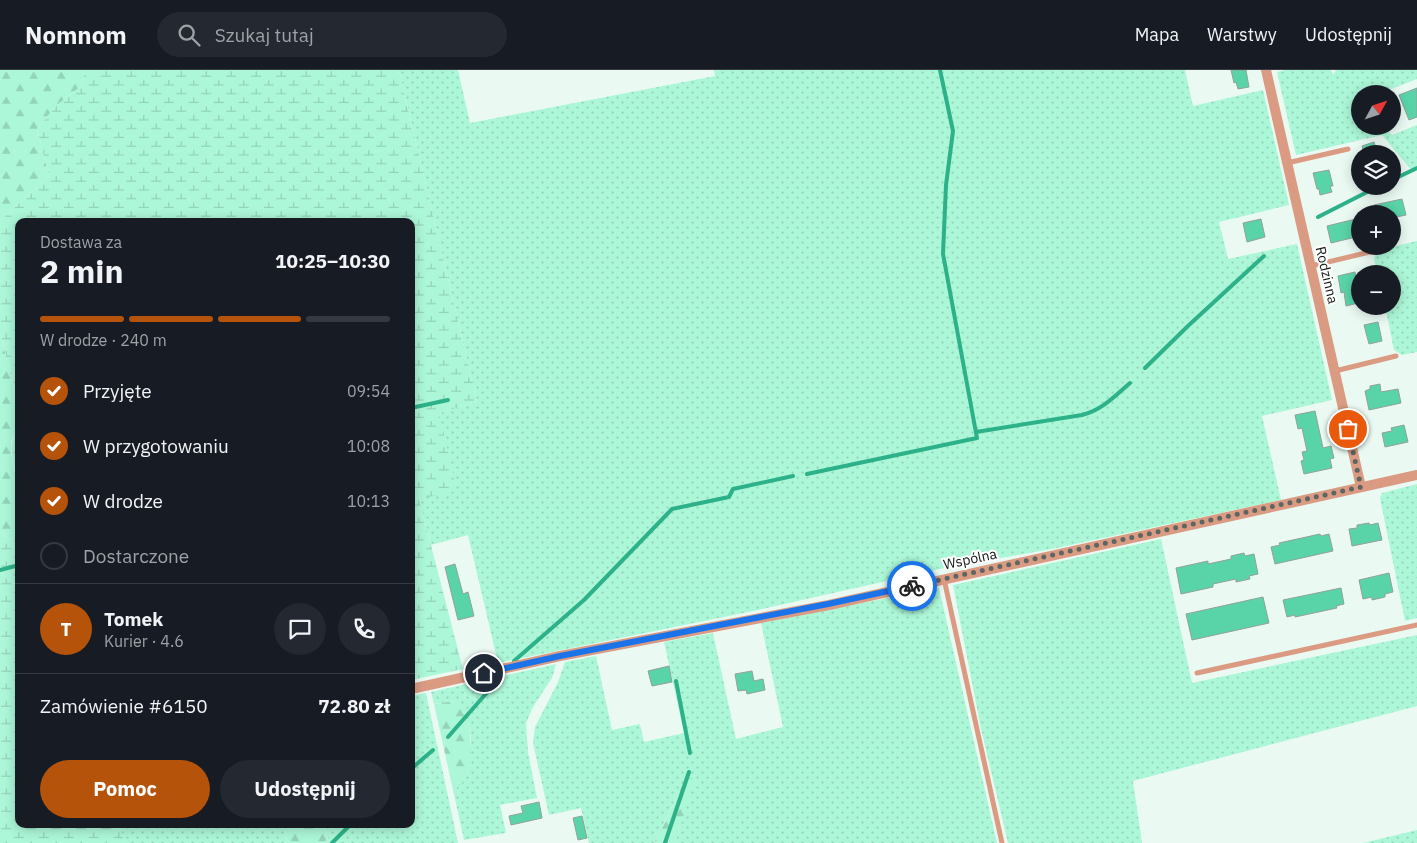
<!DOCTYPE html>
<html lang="pl">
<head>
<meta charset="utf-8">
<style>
  :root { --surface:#171b24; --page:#242831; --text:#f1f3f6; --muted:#9ea1a6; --line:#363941; --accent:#b45309 }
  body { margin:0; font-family:"IBM Plex Sans",sans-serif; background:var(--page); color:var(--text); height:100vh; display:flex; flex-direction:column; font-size:19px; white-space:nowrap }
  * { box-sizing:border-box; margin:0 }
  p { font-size:16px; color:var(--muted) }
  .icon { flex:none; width:28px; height:28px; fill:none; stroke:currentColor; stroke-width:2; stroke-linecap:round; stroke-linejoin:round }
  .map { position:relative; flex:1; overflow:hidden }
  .panel { position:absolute; left:15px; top:148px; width:400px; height:610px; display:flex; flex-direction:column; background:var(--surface); border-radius:10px; box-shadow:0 2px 12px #0003 }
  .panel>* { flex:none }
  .needle { width:32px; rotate:50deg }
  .buttons { position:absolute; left:1351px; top:15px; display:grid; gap:10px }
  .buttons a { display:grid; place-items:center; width:50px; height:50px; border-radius:50%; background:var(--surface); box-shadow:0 2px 12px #0003; font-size:25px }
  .pin { position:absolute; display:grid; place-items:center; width:42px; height:42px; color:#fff; margin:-21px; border:2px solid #fff; border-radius:50%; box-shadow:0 1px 5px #0007 }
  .courier { position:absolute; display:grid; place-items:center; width:50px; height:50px; margin:-25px; border:4px solid #1a73e8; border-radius:50%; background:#fff; color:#222; box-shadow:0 1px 6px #0007 }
  .overview em { font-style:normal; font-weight:700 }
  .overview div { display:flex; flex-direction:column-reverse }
  .overview { display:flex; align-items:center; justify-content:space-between; height:85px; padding:0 25px }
  h1 { font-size:32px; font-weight:700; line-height:38px }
  .bar { display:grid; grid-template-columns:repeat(4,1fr); gap:8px 5px; align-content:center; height:60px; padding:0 25px }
  .bar i { height:6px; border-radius:4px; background:var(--line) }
  .bar .on { background:var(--accent) }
  .bar p { grid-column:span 4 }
  .line { display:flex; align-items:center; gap:12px; padding:0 25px; border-top:1px solid var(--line) }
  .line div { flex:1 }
  .round { display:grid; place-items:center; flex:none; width:52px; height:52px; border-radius:26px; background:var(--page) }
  ol { padding:0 25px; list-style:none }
  li { display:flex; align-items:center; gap:15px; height:55px }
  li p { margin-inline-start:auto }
  li .icon { padding:5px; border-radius:50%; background:var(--accent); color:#fff; stroke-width:4 }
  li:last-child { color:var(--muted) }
  li i { width:28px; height:28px; border:2px solid var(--line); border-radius:50% }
  .primary-button { display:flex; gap:10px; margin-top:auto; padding:10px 25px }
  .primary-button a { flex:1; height:58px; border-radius:30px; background:var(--accent); color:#fff; font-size:20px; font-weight:700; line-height:58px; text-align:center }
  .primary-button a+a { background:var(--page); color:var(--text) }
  header { display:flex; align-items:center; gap:30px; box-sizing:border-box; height:70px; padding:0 25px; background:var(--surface); border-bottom:1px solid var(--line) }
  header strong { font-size:24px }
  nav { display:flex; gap:28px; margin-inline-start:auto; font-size:18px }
  .search { width:350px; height:45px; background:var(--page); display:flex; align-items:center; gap:12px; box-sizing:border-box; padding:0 18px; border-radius:28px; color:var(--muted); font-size:19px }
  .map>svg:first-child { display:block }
</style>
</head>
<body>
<header>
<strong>Nomnom</strong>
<div class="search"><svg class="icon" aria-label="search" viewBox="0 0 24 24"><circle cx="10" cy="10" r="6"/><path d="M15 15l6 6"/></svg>Szukaj tutaj</div>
<nav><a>Mapa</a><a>Warstwy</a><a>Udostępnij</a></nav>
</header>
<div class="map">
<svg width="1417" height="773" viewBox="0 0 1417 773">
  <defs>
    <pattern id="grass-dots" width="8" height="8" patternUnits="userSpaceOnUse" patternTransform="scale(1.25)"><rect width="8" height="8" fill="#acf7d8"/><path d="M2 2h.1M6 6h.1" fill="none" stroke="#93d3b8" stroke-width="1.8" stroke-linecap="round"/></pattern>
    <pattern id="forest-firs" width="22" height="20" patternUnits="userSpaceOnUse" patternTransform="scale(1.25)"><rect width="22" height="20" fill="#acf7d8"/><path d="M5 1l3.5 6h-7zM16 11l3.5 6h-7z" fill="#93d3b8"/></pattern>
    <pattern id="wetland-marsh" width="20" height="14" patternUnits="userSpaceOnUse" patternTransform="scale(1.25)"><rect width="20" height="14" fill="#acf7d8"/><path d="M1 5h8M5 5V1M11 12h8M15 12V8" fill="none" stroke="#93d3b8"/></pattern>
  </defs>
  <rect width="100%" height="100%" fill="#eafaf3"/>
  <!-- grass -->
  <g fill="url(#grass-dots)">
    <polygon points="399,0 458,0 470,53 715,6 714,0 1185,0 1193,36 1263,20 1289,135 1219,152 1228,189 1297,174 1332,330 1262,346 1281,430 1052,479 949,497 758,540 498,593 468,465 431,475 419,429 439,343 477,332"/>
    <polygon points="1286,0 1331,0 1333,5 1336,0 1417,0 1417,9 1379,24 1360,24 1360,56 1383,56 1392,65 1417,55 1417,100 1413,102 1382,65 1296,85 1277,2"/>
    <polygon points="1417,171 1417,282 1402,285 1394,280 1385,236 1392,236 1392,204 1377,204 1374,188 1378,180"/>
    <polygon points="1417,414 1417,548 1405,551 1380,428 1382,423"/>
    <polygon points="1161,469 1192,613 1417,565 1417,636 1133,711 1142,773 1008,773 981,659 953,515"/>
    <polygon points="939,518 997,773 675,773 685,740 686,708 654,773 589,773 581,738 549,745 533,673 535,657 558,612 565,592 596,586 612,660 640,654 644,672 684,663 664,572 713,563 736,669 783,657 761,553"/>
    <polygon points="556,594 552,608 533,637 526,653 528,682 537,728 500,735 506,763 464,770 453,720 459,716 468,703 471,668 469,655 454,631 434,634 431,622"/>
    <polygon points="426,623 458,773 323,773 328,769 324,754 411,754 411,626"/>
    <polygon points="120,754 284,754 287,773 124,773"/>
    <polygon points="1417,760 1417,773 1363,773"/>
  </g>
  <!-- forest -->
  <g fill="url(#forest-firs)">
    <polygon points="0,0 86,0 80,17 56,36 37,59 49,106 0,151"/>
    <path d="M0,262L19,340V357L15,363L11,372V383L17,412V421L19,424V470C11,471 5,467 0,461Z"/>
    <path d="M454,631C472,643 471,668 470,686C469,691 469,697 468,702C465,710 460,716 453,720L434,634Z"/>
    <polygon points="686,708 692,708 694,713 675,773 654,773"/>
    <polygon points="284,754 324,754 328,769 323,773 287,773"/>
  </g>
  <!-- wetland -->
  <g fill="url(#wetland-marsh)">
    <polygon points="86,0 399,0 477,332 439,343 457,421 419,429 463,599 411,610 411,151 19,151 19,340 0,262 0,151 49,106 37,59 56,36 80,17"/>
    <path d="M19,357V424C16,419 18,414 17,408C13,389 6,375 19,357Z"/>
    <path d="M0,461C5,467 11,471 19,470V754H120L124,773H0Z"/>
  </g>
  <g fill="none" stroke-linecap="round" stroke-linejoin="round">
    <!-- stream -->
    <g stroke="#2db188" stroke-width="4">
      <polyline points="1392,110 1417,98"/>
      <polyline points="1318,147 1379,116"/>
      <polyline points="1145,298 1189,255 1264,186"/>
      <polyline points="411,338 448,330"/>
      <path d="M976,362L1082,345C1102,340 1115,326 1130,313"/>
      <polyline points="807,404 977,368 943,184 946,115 953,61 940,0"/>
      <polyline points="0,500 19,495"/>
      <polyline points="514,591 584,530 672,439 729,427 733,419 793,406"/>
      <polyline points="676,611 690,683"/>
      <polyline points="448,667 498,610"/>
      <polyline points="411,699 433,680"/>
      <polyline points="332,773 351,754"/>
      <polyline points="665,773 689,702"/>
    </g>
  </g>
  <!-- building -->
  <g fill="#59d4a9" stroke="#92a19a">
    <polygon points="1231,0 1246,0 1249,17 1238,19 1236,12 1234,13"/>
    <polygon points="1417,18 1417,47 1409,50 1399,25"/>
    <polygon points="1374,72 1378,84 1364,84 1362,76"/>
    <polygon points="1329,100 1333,116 1330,116 1332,122 1320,125 1319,119 1317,119 1313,103"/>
    <polygon points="1402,129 1406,145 1392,148 1392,144 1376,144 1374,135"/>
    <polygon points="1360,148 1360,166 1331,173 1327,156"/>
    <polygon points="1261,149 1265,167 1247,172 1243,153"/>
    <polygon points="1355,202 1358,219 1355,220 1358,233 1346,236 1344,222 1341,223 1338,206"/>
    <polygon points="1378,252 1382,271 1369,274 1364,255"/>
    <polygon points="1380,314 1381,322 1398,319 1401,333 1369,340 1365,321 1370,319 1370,316"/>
    <polygon points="1315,341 1323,378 1331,376 1334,388 1330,389 1332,398 1304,404 1301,391 1304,390 1302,382 1307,381 1302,358 1298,359 1295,345"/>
    <polygon points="1404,355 1408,372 1385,377 1382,363 1392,361 1391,358"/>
    <polygon points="1369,453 1370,455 1378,453 1382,470 1352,476 1349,459 1357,458 1357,455"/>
    <polygon points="1320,464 1321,466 1329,464 1333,481 1275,494 1271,477 1280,475 1279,473"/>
    <polygon points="1244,483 1245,486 1254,484 1258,504 1249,506 1250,509 1236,512 1236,509 1213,514 1213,517 1181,524 1176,498 1208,491 1208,494 1231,489 1231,486"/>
    <polygon points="455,494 463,524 468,522 474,546 458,550 445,497"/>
    <polygon points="1389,503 1393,522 1385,524 1385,527 1372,530 1372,527 1363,529 1359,510"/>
    <polygon points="1341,518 1344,534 1336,536 1337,538 1295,547 1295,545 1287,547 1283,530"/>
    <polygon points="1263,527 1269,553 1192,570 1186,544"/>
    <polygon points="669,596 672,612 652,616 648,601"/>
    <polygon points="752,601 754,611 763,609 765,620 747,624 746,620 738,621 735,604"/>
    <polygon points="539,732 542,748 511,755 509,746 523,743 521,736"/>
    <polygon points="582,746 587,768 578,770 573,748"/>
  </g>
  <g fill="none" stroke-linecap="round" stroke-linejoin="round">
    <!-- service -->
    <g stroke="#db9b82" stroke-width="5">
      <polyline points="1287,93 1348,79"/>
      <polyline points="1311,196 1374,181"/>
      <polyline points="1335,301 1396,286"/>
      <polyline points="944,509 1002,773"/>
      <polyline points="1197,603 1417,555"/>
    </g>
    <!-- minor -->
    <g stroke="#db9b82" stroke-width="10">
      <polyline points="1266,0 1361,417"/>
      <polyline points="411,619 560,586 829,535 1417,405"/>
    </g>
  </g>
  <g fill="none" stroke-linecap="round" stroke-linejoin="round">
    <!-- done -->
    <polyline stroke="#5d6662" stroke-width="5" stroke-dasharray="0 9" points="912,516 1361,417 1348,359"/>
    <!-- route -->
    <polyline stroke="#1a73e8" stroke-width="6" points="484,603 560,586 828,534 912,516"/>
  </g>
  <g text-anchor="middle" stroke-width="4" stroke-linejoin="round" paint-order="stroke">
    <!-- street labels -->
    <g font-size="14" fill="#111614" stroke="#fff">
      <text transform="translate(1327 205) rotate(77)" y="5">Rodzinna</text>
      <text transform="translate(970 489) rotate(-12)" y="5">Wspólna</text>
    </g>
  </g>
</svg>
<div class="buttons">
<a><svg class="needle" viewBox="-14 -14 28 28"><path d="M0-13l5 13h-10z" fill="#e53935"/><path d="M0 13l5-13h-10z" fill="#9ea1a6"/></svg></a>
<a><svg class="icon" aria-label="layers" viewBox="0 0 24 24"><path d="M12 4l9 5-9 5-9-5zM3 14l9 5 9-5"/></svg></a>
<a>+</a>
<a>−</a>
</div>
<div class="pin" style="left:1348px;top:359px;background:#ea580c"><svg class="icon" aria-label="bag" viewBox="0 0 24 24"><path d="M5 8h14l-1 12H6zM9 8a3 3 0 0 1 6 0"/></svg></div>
<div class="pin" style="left:484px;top:603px;background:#1f2937"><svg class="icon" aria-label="home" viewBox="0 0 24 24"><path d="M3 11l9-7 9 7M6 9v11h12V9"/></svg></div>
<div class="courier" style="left:912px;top:516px"><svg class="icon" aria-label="bike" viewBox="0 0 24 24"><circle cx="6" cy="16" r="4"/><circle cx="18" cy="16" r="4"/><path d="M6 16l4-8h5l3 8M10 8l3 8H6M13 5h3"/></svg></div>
<section class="panel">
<div class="overview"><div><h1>2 min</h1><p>Dostawa za</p></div><em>10:25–10:30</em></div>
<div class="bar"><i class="on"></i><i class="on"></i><i class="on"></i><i></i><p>W drodze · 240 m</p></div>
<ol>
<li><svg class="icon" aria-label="check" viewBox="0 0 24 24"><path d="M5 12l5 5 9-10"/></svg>Przyjęte<p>09:54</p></li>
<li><svg class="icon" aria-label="check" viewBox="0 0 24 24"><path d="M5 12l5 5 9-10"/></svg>W przygotowaniu<p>10:08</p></li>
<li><svg class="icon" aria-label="check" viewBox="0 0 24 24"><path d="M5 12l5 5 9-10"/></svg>W drodze<p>10:13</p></li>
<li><i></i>Dostarczone</li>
</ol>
<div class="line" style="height:90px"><b class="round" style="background:var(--accent);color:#fff">T</b><div><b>Tomek</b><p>Kurier · 4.6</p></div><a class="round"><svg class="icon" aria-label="chat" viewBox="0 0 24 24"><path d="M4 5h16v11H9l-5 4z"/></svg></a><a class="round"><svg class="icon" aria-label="phone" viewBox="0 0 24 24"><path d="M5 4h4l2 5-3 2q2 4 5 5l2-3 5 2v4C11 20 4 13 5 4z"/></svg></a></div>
<div class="line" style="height:65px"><div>Zamówienie #6150</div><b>72.80 zł</b></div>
<div class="primary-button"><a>Pomoc</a><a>Udostępnij</a></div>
</section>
</div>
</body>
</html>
